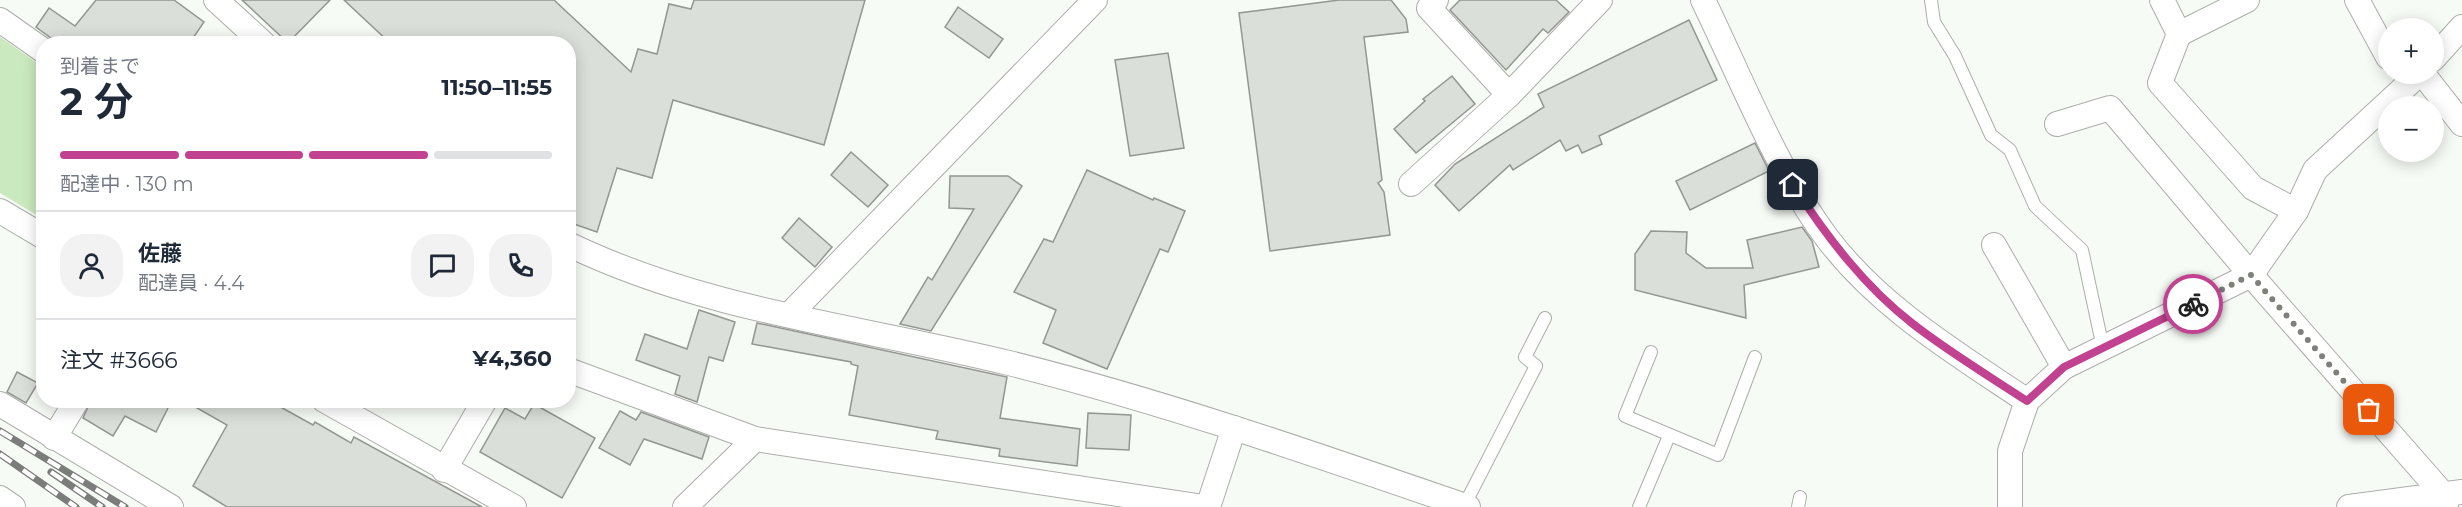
<!DOCTYPE html>
<html lang="ja">
<head>
<meta charset="utf-8">
<style>
  :root { --surface:#fff; --page:#f2f2f3; --text:#1f2937; --muted:#747a83; --line:#e0e1e3; --accent:#c04290 }
  body { margin:0; font-family:Montserrat,"Noto Sans JP",sans-serif; background:var(--page); color:var(--text); height:100vh; display:flex; flex-direction:column; font-size:22px; white-space:nowrap }
  * { box-sizing:border-box; margin:0 }
  p { font-size:20px; color:var(--muted) }
  .icon { flex:none; width:33px; height:33px; fill:none; stroke:currentColor; stroke-width:2; stroke-linecap:round; stroke-linejoin:round }
  .map { position:relative; flex:1; overflow:hidden }
  .panel { position:absolute; left:36px; top:36px; width:540px; height:372px; display:flex; flex-direction:column; background:var(--surface); border-radius:24px; box-shadow:0 3px 15px #0003 }
  .panel>* { flex:none }
  .fabs { position:absolute; left:2378px; top:18px; display:grid; gap:12px }
  .fabs a { display:grid; place-items:center; width:66px; height:66px; border-radius:50%; background:var(--surface); box-shadow:0 3px 15px #0003; font-size:30px }
  .pin { position:absolute; display:grid; place-items:center; width:51px; height:51px; color:#fff; margin:-26px; border-radius:12px; box-shadow:0 3px 9px #0006 }
  .courier { position:absolute; display:grid; place-items:center; width:60px; height:60px; margin:-30px; border:4px solid #c04290; border-radius:50%; background:#fff; color:#222; box-shadow:0 2px 8px #0007 }
  .overview em { font-style:normal; font-weight:700 }
  .overview div { display:flex; flex-direction:column-reverse }
  .overview { display:flex; align-items:center; justify-content:space-between; height:102px; padding:0 24px }
  h1 { font-size:39px; font-weight:700; line-height:45px }
  .bar { display:grid; grid-template-columns:repeat(4,1fr); gap:9px 6px; align-content:center; height:72px; padding:0 24px }
  .bar i { height:8px; border-radius:4px; background:var(--line) }
  .bar .active { background:var(--accent) }
  .bar p { grid-column:span 4 }
  .line { display:flex; align-items:center; gap:15px; padding:0 24px; border-top:2px solid var(--line) }
  .line div { flex:1 }
  .round { display:grid; place-items:center; flex:none; width:63px; height:63px; border-radius:24px; background:var(--page) }
  .map>svg:first-child { display:block }
</style>
</head>
<body>
<div class="map">
<svg width="2462" height="507" viewBox="0 0 2462 507">
  <rect width="100%" height="100%" fill="#f7fbf5"/>
  <!-- green -->
  <polygon fill="#cbe9be" points="0,37 43,67 43,219 0,193"/>
  <!-- building -->
  <g fill="#dadfd9" stroke="#939691" stroke-width="1.5">
    <polygon points="96,0 174,0 204,22 189,44 59,44 36,27 49,8 75,26"/>
    <polygon points="242,0 330,0 288,43"/>
    <polygon points="344,0 554,0 631,72 638,49 657,54 669,4 691,9 694,0 865,0 824,145 673,100 652,178 617,168 597,232 568,222 568,44 391,44"/>
    <polygon points="1339,0 1391,0 1406,19 1408,32 1364,37 1382,180 1378,183 1384,192 1390,235 1270,251 1239,13"/>
    <polygon points="1460,0 1556,0 1569,12 1548,33 1543,29 1506,70 1450,10"/>
    <polygon points="958,7 1003,39 989,58 945,27"/>
    <polygon points="1689,20 1717,80 1599,136 1602,144 1582,153 1578,145 1566,151 1560,140 1513,170 1510,165 1459,211 1435,185 1455,164 1544,107 1538,94"/>
    <polygon points="1168,53 1184,148 1130,156 1115,60"/>
    <polygon points="1452,76 1475,104 1416,153 1394,129 1425,101 1423,99"/>
    <polygon points="1755,143 1769,171 1690,210 1676,181"/>
    <polygon points="851,152 888,185 868,207 831,175"/>
    <polygon points="1087,170 1153,200 1154,198 1185,211 1168,252 1160,249 1107,369 1043,343 1056,310 1014,292 1044,239 1053,242"/>
    <polygon points="950,176 1008,176 1022,186 931,331 900,324 928,277 932,280 974,209 949,208"/>
    <polygon points="799,218 832,247 815,267 782,238"/>
    <polygon points="1802,227 1812,241 1819,267 1744,285 1746,318 1635,290 1635,254 1651,231 1687,232 1686,253 1706,268 1753,268 1747,240"/>
    <polygon points="699,310 735,322 723,361 709,357 697,402 675,394 680,376 636,360 645,334 687,349"/>
    <polygon points="757,323 1007,377 1000,418 1080,429 1077,466 999,456 1000,449 936,439 938,431 849,415 858,366 851,364 851,362 752,344"/>
    <polygon points="17,372 38,383 26,403 7,392"/>
    <polygon points="91,400 172,400 156,432 125,416 113,436 83,418"/>
    <polygon points="183,400 268,400 313,425 315,422 351,443 354,437 482,507 227,507 193,486 227,425"/>
    <polygon points="534,404 595,438 562,498 480,452 505,408 525,419"/>
    <polygon points="620,411 636,420 641,412 709,437 702,459 644,439 630,465 599,448"/>
    <polygon points="1088,413 1131,415 1129,450 1086,448"/>
  </g>
  <g fill="none" stroke-linecap="round" stroke-linejoin="round">
    <defs>
      <g id="lane">
        <polyline points="1931,0 1934,22 1955,56 1991,135 2010,150 2035,206 2082,250 2103,348"/>
        <polyline points="1651,352 1625,416 1718,455 1755,357"/>
        <polyline points="1464,506 1536,366 1525,357 1545,318"/>
        <polyline points="1639,507 1669,436"/>
        <polyline points="1798,507 1800,497"/>
      </g>
      <g id="street">
        <polyline points="216,0 264,44"/>
        <polyline points="1436,0 1429,8 1509,95 1600,0"/>
        <path d="M1703,0C1740,76 1777,171 1827,238C1880,308 1956,353 2027,401"/>
        <polyline points="2162,0 2179,34 2160,83 2253,188 2296,211"/>
        <polyline points="2357,0 2388,57"/>
        <polyline points="0,20 44,51"/>
        <polyline points="2179,34 2247,0"/>
        <polyline points="2433,59 2462,27"/>
        <polyline points="2423,74 2462,124"/>
        <polyline points="2057,124 2110,108 2251,275 2443,494 2446,507"/>
        <polyline points="1411,184 1509,95"/>
        <polyline points="0,211 44,237"/>
        <path d="M568,244C706,311 863,327 1009,363C1165,402 1317,455 1468,507"/>
        <polyline points="1994,245 2064,367"/>
        <polyline points="789,315 1095,0"/>
        <polyline points="568,370 755,439 1204,507"/>
        <polyline points="324,400 514,507"/>
        <polyline points="0,404 171,507"/>
        <polyline points="54,438 77,400"/>
        <polyline points="444,470 485,400"/>
        <polyline points="0,498 13,507"/>
        <polyline points="685,507 755,439"/>
        <polyline points="1208,507 1234,428"/>
        <polyline points="2010,507 2010,451 2027,401 2064,367 2251,275 2296,211 2315,170 2419,74"/>
        <polyline points="2349,507 2462,492"/>
      </g>
    </defs>
    <!-- lane casing -->
    <use href="#lane" stroke="#abafa9" stroke-width="14"/>
    <!-- street casing -->
    <use href="#street" stroke="#abafa9" stroke-width="26"/>
    <!-- lane -->
    <use href="#lane" stroke="#fff" stroke-width="12"/>
    <!-- street -->
    <use href="#street" stroke="#fff" stroke-width="24"/>
    <defs>
      <g id="rail">
        <polyline points="0,431 125,507"/>
        <polyline points="0,454 76,507"/>
        <polyline points="51,472 102,507"/>
      </g>
    </defs>
    <!-- rail casing -->
    <use href="#rail" stroke="#7a7d79" stroke-width="7"/>
    <!-- rail -->
    <use href="#rail" stroke="#fff" stroke-width="4.5" stroke-dasharray="14" stroke-linecap="butt"/>
  </g>
  <g fill="none" stroke-linecap="round" stroke-linejoin="round">
    <!-- done -->
    <polyline stroke="#7d807b" stroke-width="6" stroke-dasharray="0 10.8" points="2193,304 2251,275 2369,410"/>
    <!-- route -->
    <path stroke="#c04290" stroke-width="8" d="M1793,185C1827,237 1864,286 1913,324C1949,352 1989,376 2027,401L2064,367L2193,304"/>
  </g>
</svg>
<div class="fabs">
<a>+</a>
<a>−</a>
</div>
<div class="pin" style="left:2369px;top:410px;background:#ea580c"><svg class="icon" aria-label="bag" viewBox="0 0 24 24"><path d="M5 8h14l-1 12H6zM9 8a3 3 0 0 1 6 0"/></svg></div>
<div class="pin" style="left:1793px;top:185px;background:#1f2937"><svg class="icon" aria-label="home" viewBox="0 0 24 24"><path d="M3 11l9-7 9 7M6 9v11h12V9"/></svg></div>
<div class="courier" style="left:2193px;top:304px"><svg class="icon" aria-label="bike" viewBox="0 0 24 24"><circle cx="6" cy="16" r="4"/><circle cx="18" cy="16" r="4"/><path d="M6 16l4-8h5l3 8M10 8l3 8H6M13 5h3"/></svg></div>
<section class="panel">
<div class="overview"><div><h1>2 分</h1><p>到着まで</p></div><em>11:50–11:55</em></div>
<div class="bar"><i class="active"></i><i class="active"></i><i class="active"></i><i></i><p>配達中 · 130 m</p></div>
<div class="line" style="height:108px"><a class="round"><svg class="icon" aria-label="person" viewBox="0 0 24 24"><circle cx="12" cy="8" r="4"/><path d="M4 21q1-7 8-7t8 7"/></svg></a><div><b>佐藤</b><p>配達員 · 4.4</p></div><a class="round"><svg class="icon" aria-label="chat" viewBox="0 0 24 24"><path d="M4 5h16v11H9l-5 4z"/></svg></a><a class="round"><svg class="icon" aria-label="phone" viewBox="0 0 24 24"><path d="M5 4h4l2 5-3 2q2 4 5 5l2-3 5 2v4C11 20 4 13 5 4z"/></svg></a></div>
<div class="line" style="height:78px"><div>注文 #3666</div><b>¥4,360</b></div>
</section>
</div>
</body>
</html>
